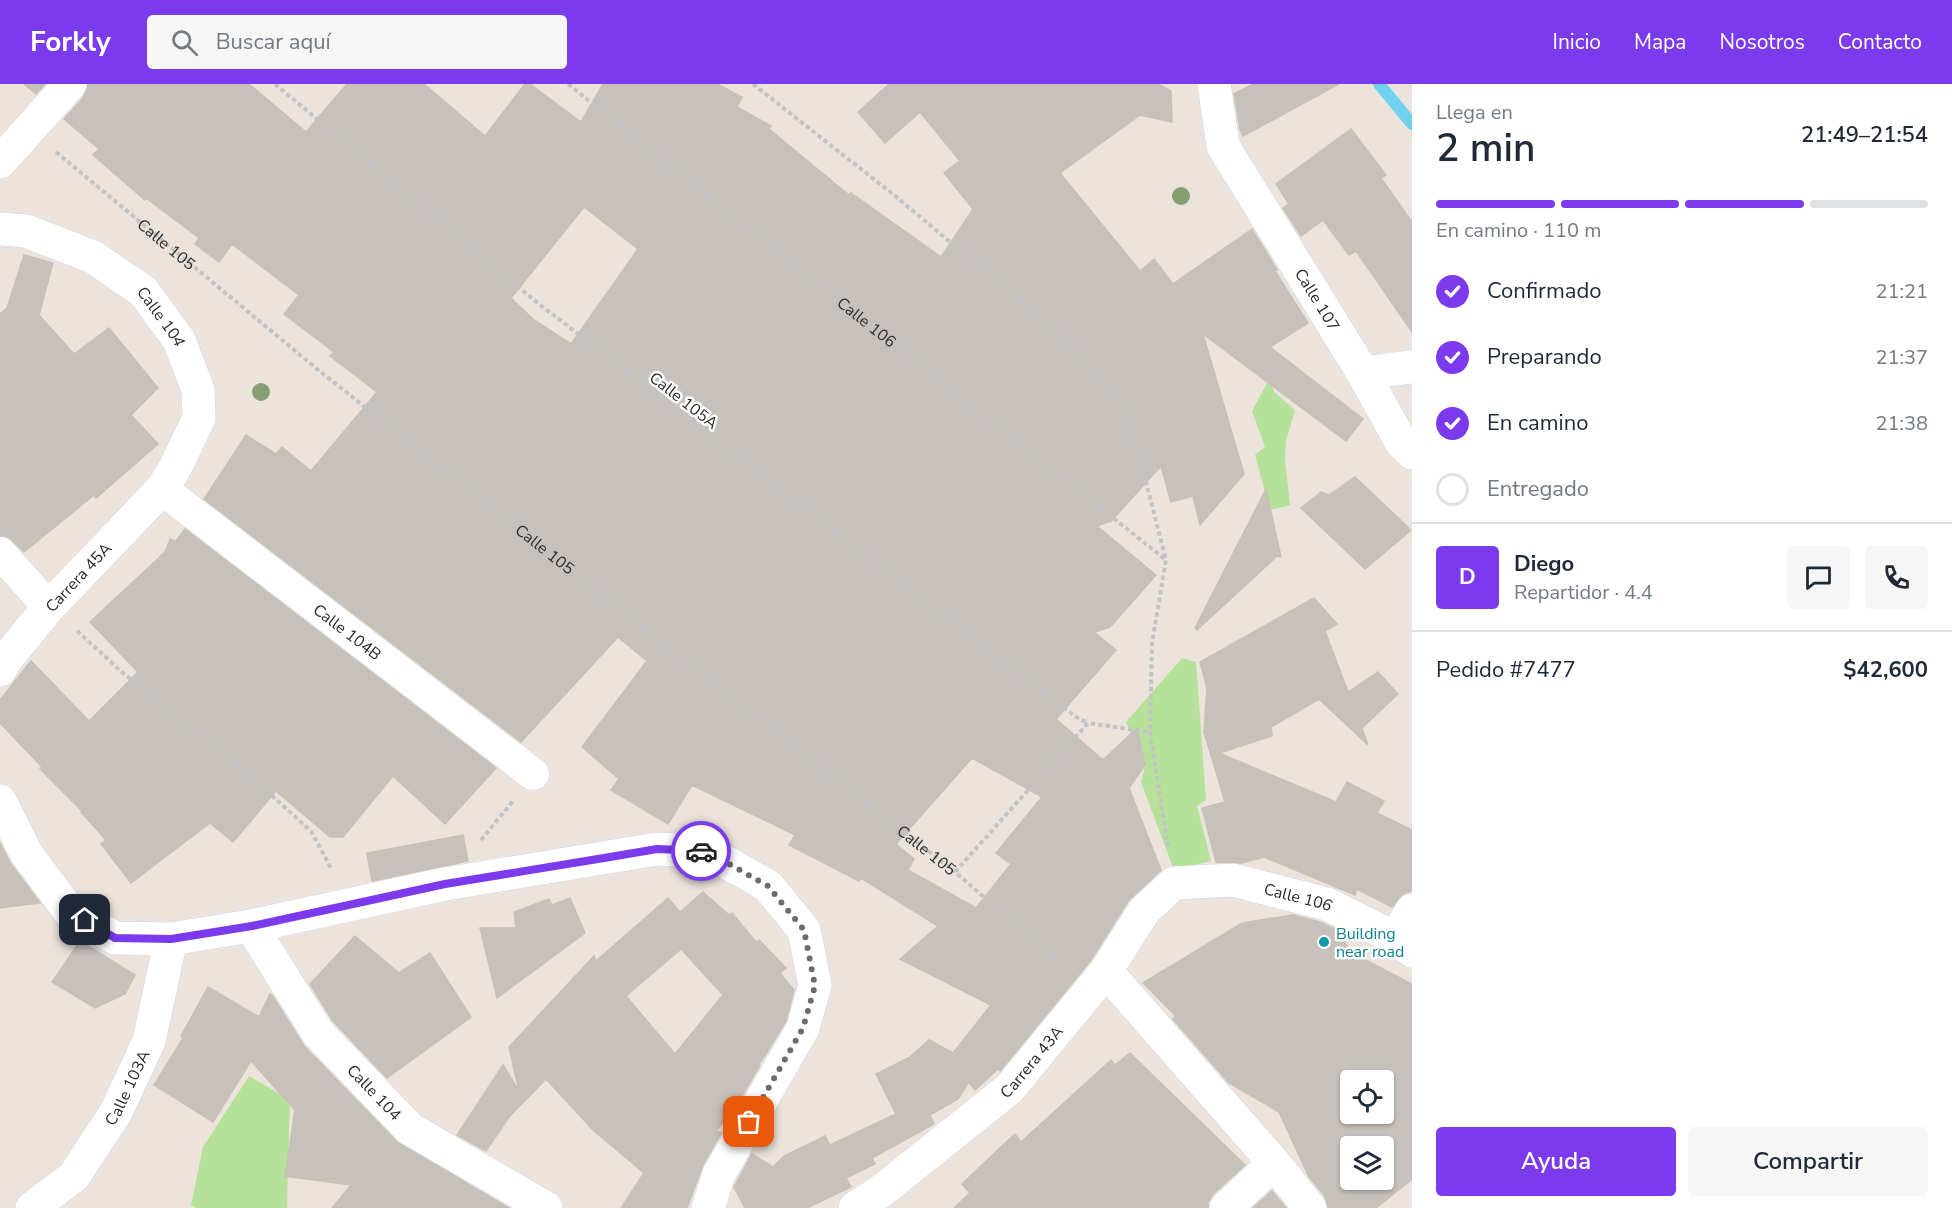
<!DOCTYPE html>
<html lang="es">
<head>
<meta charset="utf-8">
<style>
  :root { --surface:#fff; --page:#f6f6f7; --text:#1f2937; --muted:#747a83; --line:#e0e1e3; --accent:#7c3aed }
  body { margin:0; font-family:"Nunito Sans",sans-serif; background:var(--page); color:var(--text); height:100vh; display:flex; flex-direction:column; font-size:22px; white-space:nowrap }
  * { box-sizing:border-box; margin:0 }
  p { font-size:20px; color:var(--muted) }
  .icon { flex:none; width:33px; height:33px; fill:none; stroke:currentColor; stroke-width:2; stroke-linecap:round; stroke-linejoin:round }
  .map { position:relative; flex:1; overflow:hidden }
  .details { display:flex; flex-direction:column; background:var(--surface); width:540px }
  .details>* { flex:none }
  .tools { position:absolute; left:1340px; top:986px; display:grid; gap:12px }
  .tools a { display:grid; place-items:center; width:54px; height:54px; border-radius:6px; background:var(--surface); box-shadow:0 2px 4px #0004; font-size:30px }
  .pin { position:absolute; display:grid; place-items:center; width:51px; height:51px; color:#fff; margin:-26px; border-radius:12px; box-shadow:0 3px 9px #0006 }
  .courier { position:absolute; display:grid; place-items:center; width:60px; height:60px; margin:-30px; border:4px solid #7c3aed; border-radius:50%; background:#fff; color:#222; box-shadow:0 2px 8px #0007 }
  .overview em { font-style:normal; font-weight:600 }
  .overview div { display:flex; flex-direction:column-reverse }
  .overview { display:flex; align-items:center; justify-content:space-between; height:102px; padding:0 24px }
  h1 { font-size:39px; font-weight:600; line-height:45px }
  .bar { display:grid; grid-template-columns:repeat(4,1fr); gap:9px 6px; align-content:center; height:72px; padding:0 24px }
  .bar i { height:8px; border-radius:4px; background:var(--line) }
  .bar .selected { background:var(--accent) }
  .bar p { grid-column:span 4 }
  .line { display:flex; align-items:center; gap:15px; padding:0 24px; border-top:2px solid var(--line) }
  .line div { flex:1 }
  .round { display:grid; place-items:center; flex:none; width:63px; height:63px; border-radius:6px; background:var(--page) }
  ol { padding:0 24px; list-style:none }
  li { display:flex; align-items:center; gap:18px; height:66px }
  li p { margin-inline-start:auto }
  li .icon { padding:6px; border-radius:50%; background:var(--accent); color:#fff; stroke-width:4 }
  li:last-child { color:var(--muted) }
  li i { width:33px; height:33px; border:3px solid var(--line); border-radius:50% }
  .primary-button { display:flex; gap:12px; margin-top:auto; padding:12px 24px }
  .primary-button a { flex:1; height:69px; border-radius:6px; background:var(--accent); color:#fff; font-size:24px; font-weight:600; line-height:69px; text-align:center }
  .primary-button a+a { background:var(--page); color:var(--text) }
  header { display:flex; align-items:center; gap:36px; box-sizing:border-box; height:84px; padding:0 30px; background:var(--accent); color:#fff }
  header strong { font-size:28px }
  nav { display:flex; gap:33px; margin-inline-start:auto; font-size:21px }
  .search { width:420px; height:54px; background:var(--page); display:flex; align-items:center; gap:15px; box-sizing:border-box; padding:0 21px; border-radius:6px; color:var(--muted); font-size:22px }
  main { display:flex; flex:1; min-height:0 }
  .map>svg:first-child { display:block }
</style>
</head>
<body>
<header>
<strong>Forkly</strong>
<div class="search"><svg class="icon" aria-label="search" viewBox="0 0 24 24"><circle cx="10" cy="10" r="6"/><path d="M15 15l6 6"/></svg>Buscar aquí</div>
<nav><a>Inicio</a><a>Mapa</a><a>Nosotros</a><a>Contacto</a></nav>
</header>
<main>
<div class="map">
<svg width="1412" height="1124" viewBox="0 0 1412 1124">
  <rect width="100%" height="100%" fill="#ece4dc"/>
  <!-- green -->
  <g fill="#b5e298">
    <polygon points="1270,294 1274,308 1295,326 1286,357 1285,376 1290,421 1270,426 1255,371 1265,363 1252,327"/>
    <polygon points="1182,574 1196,578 1206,716 1197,722 1211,777 1174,786 1141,698 1145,683 1142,662 1133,652 1126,638"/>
    <polygon points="249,992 290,1016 287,1124 196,1124 191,1121 203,1063"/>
  </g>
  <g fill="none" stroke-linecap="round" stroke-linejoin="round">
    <!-- stream -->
    <polyline stroke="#6fd2ee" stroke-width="12" points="1379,0 1412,40"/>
  </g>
  <!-- building -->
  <g fill="#c7c1bb" stroke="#c7c0b5" stroke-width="1.5" fill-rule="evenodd">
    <polygon points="24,0 45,0 36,10"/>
    <path d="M88,0H249L306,48L347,0H424L485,52L525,0H530L581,38L603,0H717L742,13L737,23L771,42L769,45L849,111L851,109L941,173L973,125L944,89L960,77L920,28L885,59L858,28L889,0H1158L1171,7L1172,38L1140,31L1060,89L1140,187L1154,175L1173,200L1252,145L1277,186L1275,187L1308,239L1270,263L1363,335L1346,357L1203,250L1244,390L1200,441L1193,412L1171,418L1161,382L1111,437L1097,442L1156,491L1110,543L1094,548L1116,566L1056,635L1103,676L1137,644L1145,681L1129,704L1161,786L1128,817L1091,876L1000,987L998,985L975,1006L969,998L958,1015L930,1031L934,1040L872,1074L875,1080L846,1094L851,1103L807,1124H745L734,1103L752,1070L773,1083L784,1072L825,1052L830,1061L896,1030L876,990L910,973L929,956L953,969L991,921L900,875L938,842L861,794L859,797L789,761L795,751L692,701L668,740L611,706L619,695L582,663L647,577L618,553L521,658L204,415L246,351L276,370L282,363L311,387L377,308L330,272L334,268L284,230L299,211L232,160L219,178L195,160L199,154L146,114L145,116L93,71L99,65L64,35L84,13ZM584,123L638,165L571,260L534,236L511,214ZM972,674L1042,713L996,769L1011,780L976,824L908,786L914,775L896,760Z"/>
    <polygon points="1253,0 1339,0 1243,52 1240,45 1234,10"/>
    <polygon points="1351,45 1386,91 1381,94 1412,138 1412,248 1356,167 1349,171 1323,136 1301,152 1283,124 1289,120 1276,100"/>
    <polygon points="24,171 53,179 39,231 74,270 109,244 158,304 131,331 158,360 96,414 94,411 24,468 13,457 6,452 0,452 0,230 7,224"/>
    <polygon points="1355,393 1411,446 1365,485 1301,424 1321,408 1329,411"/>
    <polygon points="1266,405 1281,473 1277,472 1197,546 1195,544"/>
    <polygon points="185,445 496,684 445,740 393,692 343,753 330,753 276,707 233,758 210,739 131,799 101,760 106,756 81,728 82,727 40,685 42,683 0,639 0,616 31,577 89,637 138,588 90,538 165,468 170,455 176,457"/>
    <polygon points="1314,514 1337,540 1325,547 1348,608 1378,588 1398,610 1362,644 1368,661 1319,615 1271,643 1272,652 1219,669 1336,718 1347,698 1384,717 1377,729 1412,746 1412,807 1403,810 1392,823 1357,805 1355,811 1264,773 1242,779 1216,778 1202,724 1225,718 1204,648 1207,604 1200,578"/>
    <polygon points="463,751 468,777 372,797 367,769"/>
    <polygon points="0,759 11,780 40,819 0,824"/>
    <path d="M703,808L729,831L732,829L756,858L759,856L786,884L780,889L794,906L786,937L764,973L759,980L760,981L733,1027L716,1047L721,1049L703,1081L687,1124H621L644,1089L594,1047L546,995L509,1033L486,1067L457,1051L503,981L519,1007L509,963L594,872L596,877L668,814L680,828ZM681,865L723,911L675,970L626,912Z"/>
    <polygon points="570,814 585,849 497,914 480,844 516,844 514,828 549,815 552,821"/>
    <path d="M1293,831L1320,838L1339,847L1338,849L1352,869L1412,900V1095L1376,1124H1328L1325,1112L1309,1093L1279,1028L1229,999L1173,935L1176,932L1143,899L1242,839ZM1350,996H1383V1029H1350ZM1350,1062H1383V1095H1350Z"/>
    <polygon points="355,852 399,889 430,869 471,933 387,994 333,937 310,900"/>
    <polygon points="80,857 135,891 125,910 95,924 52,898"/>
    <polygon points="208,903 259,933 270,910 272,911 304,962 397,1058 509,1124 332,1124 351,1101 285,1092 295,1026 251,977 213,1038 154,1001 183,954 181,952"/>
    <polygon points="1130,969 1245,1081 1213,1110 1208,1118 1208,1124 954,1124 970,1109 962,1100 1004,1060 1015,1050 1021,1058 1111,976 1115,981"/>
    <polygon points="1272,1107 1286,1124 1253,1124"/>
  </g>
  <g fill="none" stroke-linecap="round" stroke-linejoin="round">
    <defs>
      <g id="pedestrian">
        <path id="s3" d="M162,405L533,690"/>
        <polyline points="0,469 49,523"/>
      </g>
      <g id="minor">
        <path id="s4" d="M1214,0L1223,62L1363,289L1401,358L1412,369"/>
        <polyline points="0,78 70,0"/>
        <polyline points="1363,289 1412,283"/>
        <path id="s5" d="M251,842L318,949L410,1045L546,1124"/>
        <polyline points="1395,854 1412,826"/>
        <polyline points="1106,887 1274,1079 1310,1124"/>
        <path id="s6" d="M32,1124L74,1092L116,1028L149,957L171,855"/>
        <polyline points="1226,1124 1274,1079"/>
      </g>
      <g id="tertiary">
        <path id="s7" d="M0,145L26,147L93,173L143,207L179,256L198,306L199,334L176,382L162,405L49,523L7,574L0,586"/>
        <polyline points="0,717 26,769 69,827 115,854 171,855 251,842 445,800 657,765 708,768 768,802 804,846 815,901 803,944 719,1090 708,1124"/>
        <path id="s8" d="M855,1124L880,1108L1009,1005L1106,887L1144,827L1174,799L1233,796L1327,820L1395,854L1412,867"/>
      </g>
    </defs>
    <!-- pedestrian casing -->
    <use href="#pedestrian" stroke="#d1d5e3" stroke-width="33"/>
    <!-- minor casing -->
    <use href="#minor" stroke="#d1d5e3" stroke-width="34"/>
    <!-- tertiary casing -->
    <use href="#tertiary" stroke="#d1d5e3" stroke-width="34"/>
    <!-- path -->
    <g stroke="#c3c3c3" stroke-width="4" stroke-dasharray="4.5 3" stroke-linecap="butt">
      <polyline points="275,0 534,216 1076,633 1088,639"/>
      <path id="s1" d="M568,0L1166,476"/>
      <polyline points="753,0 894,111 1072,260 1124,323 1146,398 1166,476 1152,559 1150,648 1168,763"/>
      <path id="s2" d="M56,68L317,285L955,788L1063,882"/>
      <polyline points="77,547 123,589 241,684 311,747 332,786"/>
      <polyline points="481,756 513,717"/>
      <polyline points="955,788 1088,639 1150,648"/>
    </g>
    <!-- pedestrian -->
    <use href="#pedestrian" stroke="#fff" stroke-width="32"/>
    <!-- minor -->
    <use href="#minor" stroke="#fff" stroke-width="33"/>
    <!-- tertiary -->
    <use href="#tertiary" stroke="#fff" stroke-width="33"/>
  </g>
  <!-- trees -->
  <g fill="#849f71">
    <circle cx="1181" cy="112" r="9"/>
    <circle cx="261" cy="308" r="9"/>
  </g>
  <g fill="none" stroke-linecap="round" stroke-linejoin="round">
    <!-- done -->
    <polyline stroke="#6e6b68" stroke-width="6" stroke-dasharray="0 10.8" points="701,767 708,768 768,802 804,846 815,902 803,944 749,1038"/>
    <!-- route -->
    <polyline stroke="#7c3aed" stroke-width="8" points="85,836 115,854 171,855 252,842 445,800 610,773 657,765 701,767"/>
  </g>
  <!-- markers -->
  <circle fill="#0f9aa8" stroke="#fff" stroke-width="2" cx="1324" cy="858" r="6"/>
  <g text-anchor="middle" stroke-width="5" stroke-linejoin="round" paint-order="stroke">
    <!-- street labels -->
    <g font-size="16" fill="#2a2a2a" stroke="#fff">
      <text dy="6" stroke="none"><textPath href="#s2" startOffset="144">Calle 105</textPath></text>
      <text dy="6" stroke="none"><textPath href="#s4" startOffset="243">Calle 107</textPath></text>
      <text dy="6" stroke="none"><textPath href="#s7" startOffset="190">Calle 104</textPath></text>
      <text dy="6" stroke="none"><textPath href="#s1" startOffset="382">Calle 106</textPath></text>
      <text transform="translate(684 316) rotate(38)" y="6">Calle 105A</text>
      <text dy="6" stroke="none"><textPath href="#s2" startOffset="630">Calle 105</textPath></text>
      <text transform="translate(78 493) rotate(-47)" y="6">Carrera 45A</text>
      <text dy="6" stroke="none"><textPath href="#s3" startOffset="234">Calle 104B</textPath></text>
      <text dy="6" stroke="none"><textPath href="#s2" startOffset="1116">Calle 105</textPath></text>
      <text dy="6" stroke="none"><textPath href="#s8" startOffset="586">Calle 106</textPath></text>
      <text dy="6" stroke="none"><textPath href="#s8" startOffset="230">Carrera 43A</textPath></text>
      <text dy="6" stroke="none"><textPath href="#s6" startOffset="156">Calle 103A</textPath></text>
      <text dy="6" stroke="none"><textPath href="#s5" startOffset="208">Calle 104</textPath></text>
    </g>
    <!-- culture labels -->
    <g font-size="16" fill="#0d838f" stroke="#fff" text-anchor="start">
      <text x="1336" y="855">Building<tspan x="1336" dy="18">near road</tspan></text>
    </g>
  </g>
</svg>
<div class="tools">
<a><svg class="icon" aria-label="locate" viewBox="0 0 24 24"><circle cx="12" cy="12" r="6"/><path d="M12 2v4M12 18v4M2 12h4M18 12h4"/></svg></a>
<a><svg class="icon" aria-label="layers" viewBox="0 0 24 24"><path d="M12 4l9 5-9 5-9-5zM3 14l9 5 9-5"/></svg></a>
</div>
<div class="pin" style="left:749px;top:1038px;background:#ea580c"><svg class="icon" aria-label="bag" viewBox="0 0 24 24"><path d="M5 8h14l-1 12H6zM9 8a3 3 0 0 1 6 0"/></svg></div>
<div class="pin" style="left:85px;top:836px;background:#1f2937"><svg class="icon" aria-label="home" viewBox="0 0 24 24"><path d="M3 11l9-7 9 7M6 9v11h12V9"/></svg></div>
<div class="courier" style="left:701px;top:767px"><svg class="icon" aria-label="car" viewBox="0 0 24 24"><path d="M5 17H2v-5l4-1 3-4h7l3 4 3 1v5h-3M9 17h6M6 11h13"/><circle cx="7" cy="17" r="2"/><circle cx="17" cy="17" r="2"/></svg></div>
</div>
<section class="details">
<div class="overview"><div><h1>2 min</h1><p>Llega en</p></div><em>21:49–21:54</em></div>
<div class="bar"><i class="selected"></i><i class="selected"></i><i class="selected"></i><i></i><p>En camino · 110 m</p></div>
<ol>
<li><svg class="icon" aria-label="check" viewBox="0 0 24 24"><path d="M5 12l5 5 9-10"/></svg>Confirmado<p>21:21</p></li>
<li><svg class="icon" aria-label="check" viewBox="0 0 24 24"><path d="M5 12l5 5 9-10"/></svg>Preparando<p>21:37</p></li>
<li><svg class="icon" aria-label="check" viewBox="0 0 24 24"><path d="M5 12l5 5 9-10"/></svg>En camino<p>21:38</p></li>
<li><i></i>Entregado</li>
</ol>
<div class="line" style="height:108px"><b class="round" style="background:var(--accent);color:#fff">D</b><div><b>Diego</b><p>Repartidor · 4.4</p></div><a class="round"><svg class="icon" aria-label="chat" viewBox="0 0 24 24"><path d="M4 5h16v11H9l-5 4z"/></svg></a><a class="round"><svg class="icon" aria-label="phone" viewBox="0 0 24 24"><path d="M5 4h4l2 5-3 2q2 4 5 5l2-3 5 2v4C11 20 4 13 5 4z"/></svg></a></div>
<div class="line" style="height:78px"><div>Pedido #7477</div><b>$42,600</b></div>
<div class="primary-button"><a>Ayuda</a><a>Compartir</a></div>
</section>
</main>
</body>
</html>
